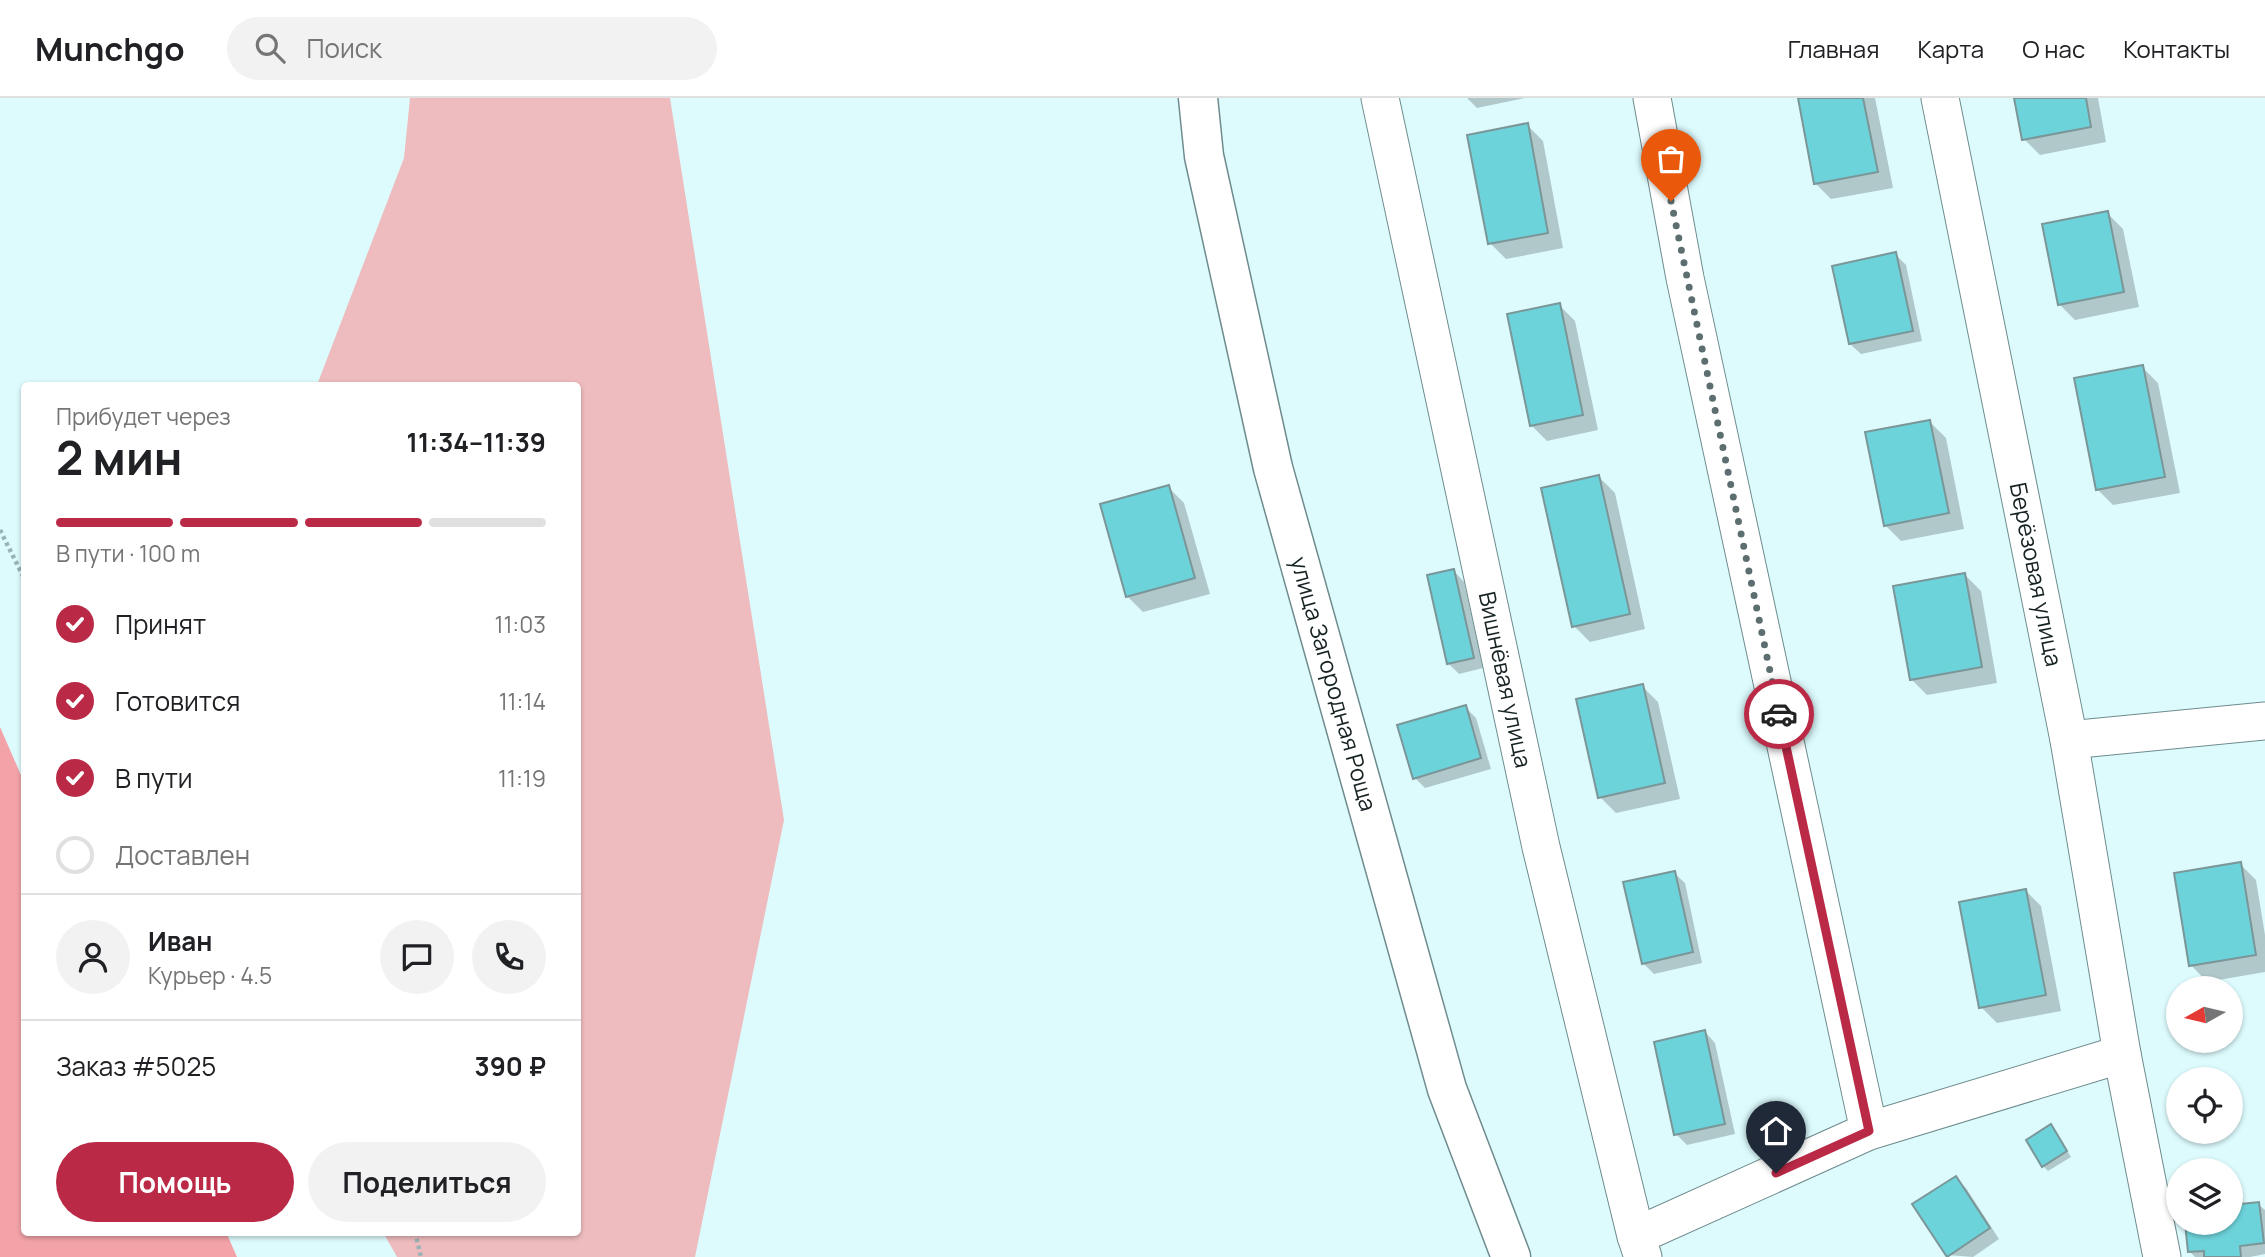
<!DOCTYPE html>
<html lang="ru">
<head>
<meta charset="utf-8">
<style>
  :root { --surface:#fff; --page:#f2f2f2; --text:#202124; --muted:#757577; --line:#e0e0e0; --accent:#ba2946 }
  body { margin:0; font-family:Manrope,sans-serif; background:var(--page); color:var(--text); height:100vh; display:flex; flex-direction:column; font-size:26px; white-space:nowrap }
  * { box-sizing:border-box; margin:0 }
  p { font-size:23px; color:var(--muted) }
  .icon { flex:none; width:38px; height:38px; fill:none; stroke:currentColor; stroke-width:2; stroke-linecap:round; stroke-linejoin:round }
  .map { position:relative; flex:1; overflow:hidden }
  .drawer { position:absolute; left:21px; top:284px; width:560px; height:854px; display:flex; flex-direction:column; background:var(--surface); border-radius:7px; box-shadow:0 2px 5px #0004 }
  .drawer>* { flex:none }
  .needle { width:46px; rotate:262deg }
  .controls { position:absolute; left:2166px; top:878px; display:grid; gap:14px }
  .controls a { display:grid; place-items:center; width:77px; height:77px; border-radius:50%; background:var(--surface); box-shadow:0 2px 5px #0004; font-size:35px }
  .pin { position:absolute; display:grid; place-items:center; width:60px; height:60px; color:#fff; margin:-72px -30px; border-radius:50% 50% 50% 0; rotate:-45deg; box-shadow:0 0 7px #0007 }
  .pin .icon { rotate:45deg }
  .courier { position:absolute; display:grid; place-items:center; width:70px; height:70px; margin:-35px; border:5px solid #ba2946; border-radius:50%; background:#fff; color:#222; box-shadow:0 2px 9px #0007 }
  .overview em { font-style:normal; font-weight:700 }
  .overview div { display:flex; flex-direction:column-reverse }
  .overview { display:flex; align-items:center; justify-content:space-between; height:119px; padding:0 35px }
  h1 { font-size:46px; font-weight:700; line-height:52px }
  .bar { display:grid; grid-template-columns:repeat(4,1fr); gap:10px 7px; align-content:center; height:84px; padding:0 35px }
  .bar i { height:9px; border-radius:5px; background:var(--line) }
  .bar .current { background:var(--accent) }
  .bar p { grid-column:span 4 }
  .line { display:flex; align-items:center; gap:18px; padding:0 35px; border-top:2px solid var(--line) }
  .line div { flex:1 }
  .round { display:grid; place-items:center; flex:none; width:74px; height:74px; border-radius:37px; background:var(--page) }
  ol { padding:0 35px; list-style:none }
  li { display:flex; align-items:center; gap:21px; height:77px }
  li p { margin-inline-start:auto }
  li .icon { padding:7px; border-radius:50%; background:var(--accent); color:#fff; stroke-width:4 }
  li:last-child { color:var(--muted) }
  li i { width:38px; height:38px; border:4px solid var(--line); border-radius:50% }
  .button { display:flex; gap:14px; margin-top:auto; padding:14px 35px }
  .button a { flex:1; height:80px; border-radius:42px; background:var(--accent); color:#fff; font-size:28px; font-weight:700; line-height:80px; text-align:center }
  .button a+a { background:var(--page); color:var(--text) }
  header { display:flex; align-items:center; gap:42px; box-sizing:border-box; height:98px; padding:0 35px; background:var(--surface); border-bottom:2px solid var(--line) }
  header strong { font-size:33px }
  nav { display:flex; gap:38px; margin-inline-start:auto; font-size:24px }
  .search { width:490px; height:63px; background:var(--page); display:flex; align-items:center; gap:18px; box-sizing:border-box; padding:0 24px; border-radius:38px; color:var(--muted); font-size:26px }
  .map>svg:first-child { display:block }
</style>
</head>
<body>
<header>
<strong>Munchgo</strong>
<div class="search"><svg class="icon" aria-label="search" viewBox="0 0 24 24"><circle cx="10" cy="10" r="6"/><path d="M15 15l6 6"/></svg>Поиск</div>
<nav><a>Главная</a><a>Карта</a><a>О нас</a><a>Контакты</a></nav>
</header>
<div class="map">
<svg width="2265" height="1159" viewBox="0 0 2265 1159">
  <rect width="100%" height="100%" fill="#ddfbfd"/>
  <!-- green -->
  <polygon fill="#eebcbe" points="410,0 670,0 784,722 695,1159 397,1159 383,1134 578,1134 578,287 317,287 404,60"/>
  <!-- water -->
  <polygon fill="#f3a3a8" points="0,629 24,684 24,1134 226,1134 237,1159 0,1159"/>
  <!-- shadow -->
  <g fill="#0003">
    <polygon points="1467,0 1525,0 1477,10"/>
    <polygon points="1800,0 1875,0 1893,90 1831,101 1815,85"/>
    <polygon points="2016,0 2098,0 2106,44 2040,57 2024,41"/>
    <polygon points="1527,27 1543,43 1563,150 1506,161 1490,145"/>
    <polygon points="2107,115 2123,131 2139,209 2075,222 2059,206"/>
    <polygon points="1895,156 1906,167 1922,243 1861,256 1850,246"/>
    <polygon points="1559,207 1575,223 1598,332 1547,343 1531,327"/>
    <polygon points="2142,269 2158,285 2180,395 2113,407 2097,391"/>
    <polygon points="1930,324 1946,340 1964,431 1901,443 1885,427"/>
    <polygon points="1599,379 1615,395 1645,531 1590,544 1574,528"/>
    <polygon points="1168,389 1184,405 1210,496 1143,514 1127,498"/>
    <polygon points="1454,473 1464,484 1483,570 1459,576 1448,565"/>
    <polygon points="1965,477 1981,493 1997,585 1927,597 1911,581"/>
    <polygon points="1642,588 1658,604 1680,701 1616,715 1600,699"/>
    <polygon points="1465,609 1476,620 1491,671 1425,690 1415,680"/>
    <polygon points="2240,766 2256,782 2265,837 2265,874 2207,884 2191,867"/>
    <polygon points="1674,775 1685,785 1702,865 1654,876 1643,865"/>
    <polygon points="2025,792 2041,808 2061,913 1997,925 1981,909"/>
    <polygon points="1705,934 1715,945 1735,1036 1687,1047 1676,1036"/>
    <polygon points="2051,1028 2071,1059 2048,1073 2043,1068"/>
    <polygon points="1955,1080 1966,1090 1999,1141 1973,1159 1948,1157"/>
    <polygon points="2258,1106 2265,1112 2265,1156 2250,1159 2195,1159 2190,1154"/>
  </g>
  <!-- building -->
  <g fill="#6dd3db" stroke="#7b9698" stroke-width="2">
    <polygon points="1798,0 1863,0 1878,74 1814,86"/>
    <polygon points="2014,0 2086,0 2091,29 2022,42"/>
    <polygon points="1528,25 1548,135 1488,146 1467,37"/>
    <polygon points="2108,113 2124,194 2058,207 2042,126"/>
    <polygon points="1896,154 1913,233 1849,246 1832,168"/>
    <polygon points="1560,205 1583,317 1530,328 1507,216"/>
    <polygon points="2143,267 2165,379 2096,392 2074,280"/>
    <polygon points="1930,322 1949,415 1884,428 1865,334"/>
    <polygon points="1599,377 1630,516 1572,529 1541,390"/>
    <polygon points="1169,387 1195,480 1126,499 1100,406"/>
    <polygon points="1454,471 1474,560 1447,566 1427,477"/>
    <polygon points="1965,475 1982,569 1910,582 1893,488"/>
    <polygon points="1643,586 1665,685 1598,700 1576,601"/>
    <polygon points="1466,607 1481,660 1413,681 1397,627"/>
    <polygon points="2241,764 2256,857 2189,868 2174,775"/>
    <polygon points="1675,773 1693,854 1642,866 1623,784"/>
    <polygon points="2026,791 2046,897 1979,910 1959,804"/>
    <polygon points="1705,932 1725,1026 1674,1037 1654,944"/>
    <polygon points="2051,1026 2067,1053 2042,1069 2026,1042"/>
    <polygon points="1956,1078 1990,1130 1947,1159 1912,1106"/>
    <polygon points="2259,1104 2264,1145 2240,1148 2241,1159 2204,1159 2204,1153 2188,1154 2185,1125 2231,1125 2231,1107"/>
  </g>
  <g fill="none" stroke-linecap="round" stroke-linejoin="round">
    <defs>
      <g id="street">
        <path id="s1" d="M1380,0L1541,749L1636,1138L1643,1159"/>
        <polyline points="1652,0 1685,180 1869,1033"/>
        <path id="s2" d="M1940,0L2069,642L2122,956L2162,1159"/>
        <polyline points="2069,642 2265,623"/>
        <polyline points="1636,1138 1869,1033 2122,956"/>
      </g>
      <g id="secondary">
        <path id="s3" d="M1198,0L1204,58L1273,370L1447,991L1511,1159"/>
      </g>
    </defs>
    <!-- street casing -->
    <use href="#street" stroke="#6f8b8d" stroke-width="39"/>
    <!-- secondary casing -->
    <use href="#secondary" stroke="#6f8b8d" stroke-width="41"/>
    <!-- path -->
    <g stroke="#9ab2b4" stroke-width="4.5" stroke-dasharray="3.5 3.5" stroke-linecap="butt">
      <polyline points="0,432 24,480"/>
      <polyline points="415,1134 421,1159"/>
    </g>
    <!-- street -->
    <use href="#street" stroke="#fff" stroke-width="37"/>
    <!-- secondary -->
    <use href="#secondary" stroke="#fff" stroke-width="38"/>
  </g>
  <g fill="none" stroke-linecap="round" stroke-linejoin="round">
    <!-- done -->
    <polyline stroke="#5c6e6f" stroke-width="7" stroke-dasharray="0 12.6" points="1671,103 1779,616"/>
    <!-- route -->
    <polyline stroke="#ba2946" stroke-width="9" points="1776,1075 1869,1033 1779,616"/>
  </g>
  <g text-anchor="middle" stroke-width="7" stroke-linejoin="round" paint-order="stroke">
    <!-- street labels -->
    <g font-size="23" fill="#172223" stroke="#fff">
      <text dy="8" stroke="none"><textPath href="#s2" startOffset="486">Берёзовая улица</textPath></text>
      <text dy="8" stroke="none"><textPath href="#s1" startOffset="595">Вишнёвая улица</textPath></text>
      <text dy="8" stroke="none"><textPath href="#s3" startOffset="602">улица Загородная Роща</textPath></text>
    </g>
  </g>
</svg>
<div class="controls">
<a><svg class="needle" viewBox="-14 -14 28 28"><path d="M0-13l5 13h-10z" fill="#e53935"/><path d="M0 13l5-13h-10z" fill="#757577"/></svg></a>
<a><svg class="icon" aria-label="locate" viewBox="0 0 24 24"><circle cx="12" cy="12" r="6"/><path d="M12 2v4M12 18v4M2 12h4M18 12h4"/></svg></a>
<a><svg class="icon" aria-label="layers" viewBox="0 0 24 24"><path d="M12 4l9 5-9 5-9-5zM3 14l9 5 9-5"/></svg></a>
</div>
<div class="pin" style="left:1671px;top:103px;background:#ea580c"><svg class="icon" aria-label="bag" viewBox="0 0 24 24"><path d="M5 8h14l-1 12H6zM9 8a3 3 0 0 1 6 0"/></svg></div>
<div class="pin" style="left:1776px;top:1075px;background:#1f2937"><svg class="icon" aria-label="home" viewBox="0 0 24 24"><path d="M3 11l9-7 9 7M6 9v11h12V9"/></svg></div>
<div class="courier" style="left:1779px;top:616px"><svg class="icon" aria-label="car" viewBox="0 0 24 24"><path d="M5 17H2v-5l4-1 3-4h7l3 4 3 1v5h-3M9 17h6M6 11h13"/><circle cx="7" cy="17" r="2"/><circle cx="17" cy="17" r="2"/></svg></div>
<section class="drawer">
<div class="overview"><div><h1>2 мин</h1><p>Прибудет через</p></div><em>11:34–11:39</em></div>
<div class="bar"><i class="current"></i><i class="current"></i><i class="current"></i><i></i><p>В пути · 100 m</p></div>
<ol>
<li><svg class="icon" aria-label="check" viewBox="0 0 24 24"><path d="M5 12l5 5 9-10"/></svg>Принят<p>11:03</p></li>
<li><svg class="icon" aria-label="check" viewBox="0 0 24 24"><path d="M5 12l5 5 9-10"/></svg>Готовится<p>11:14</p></li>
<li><svg class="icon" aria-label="check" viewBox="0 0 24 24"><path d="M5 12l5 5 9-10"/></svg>В пути<p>11:19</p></li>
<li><i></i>Доставлен</li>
</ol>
<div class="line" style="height:126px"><a class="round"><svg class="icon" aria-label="person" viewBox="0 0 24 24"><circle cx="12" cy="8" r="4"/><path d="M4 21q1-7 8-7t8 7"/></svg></a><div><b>Иван</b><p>Курьер · 4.5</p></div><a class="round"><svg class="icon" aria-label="chat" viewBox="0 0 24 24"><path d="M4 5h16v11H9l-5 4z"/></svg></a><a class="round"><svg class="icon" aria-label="phone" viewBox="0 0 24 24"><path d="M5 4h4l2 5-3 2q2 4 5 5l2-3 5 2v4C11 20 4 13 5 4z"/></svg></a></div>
<div class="line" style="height:91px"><div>Заказ #5025</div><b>390 ₽</b></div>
<div class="button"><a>Помощь</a><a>Поделиться</a></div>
</section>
</div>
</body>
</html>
